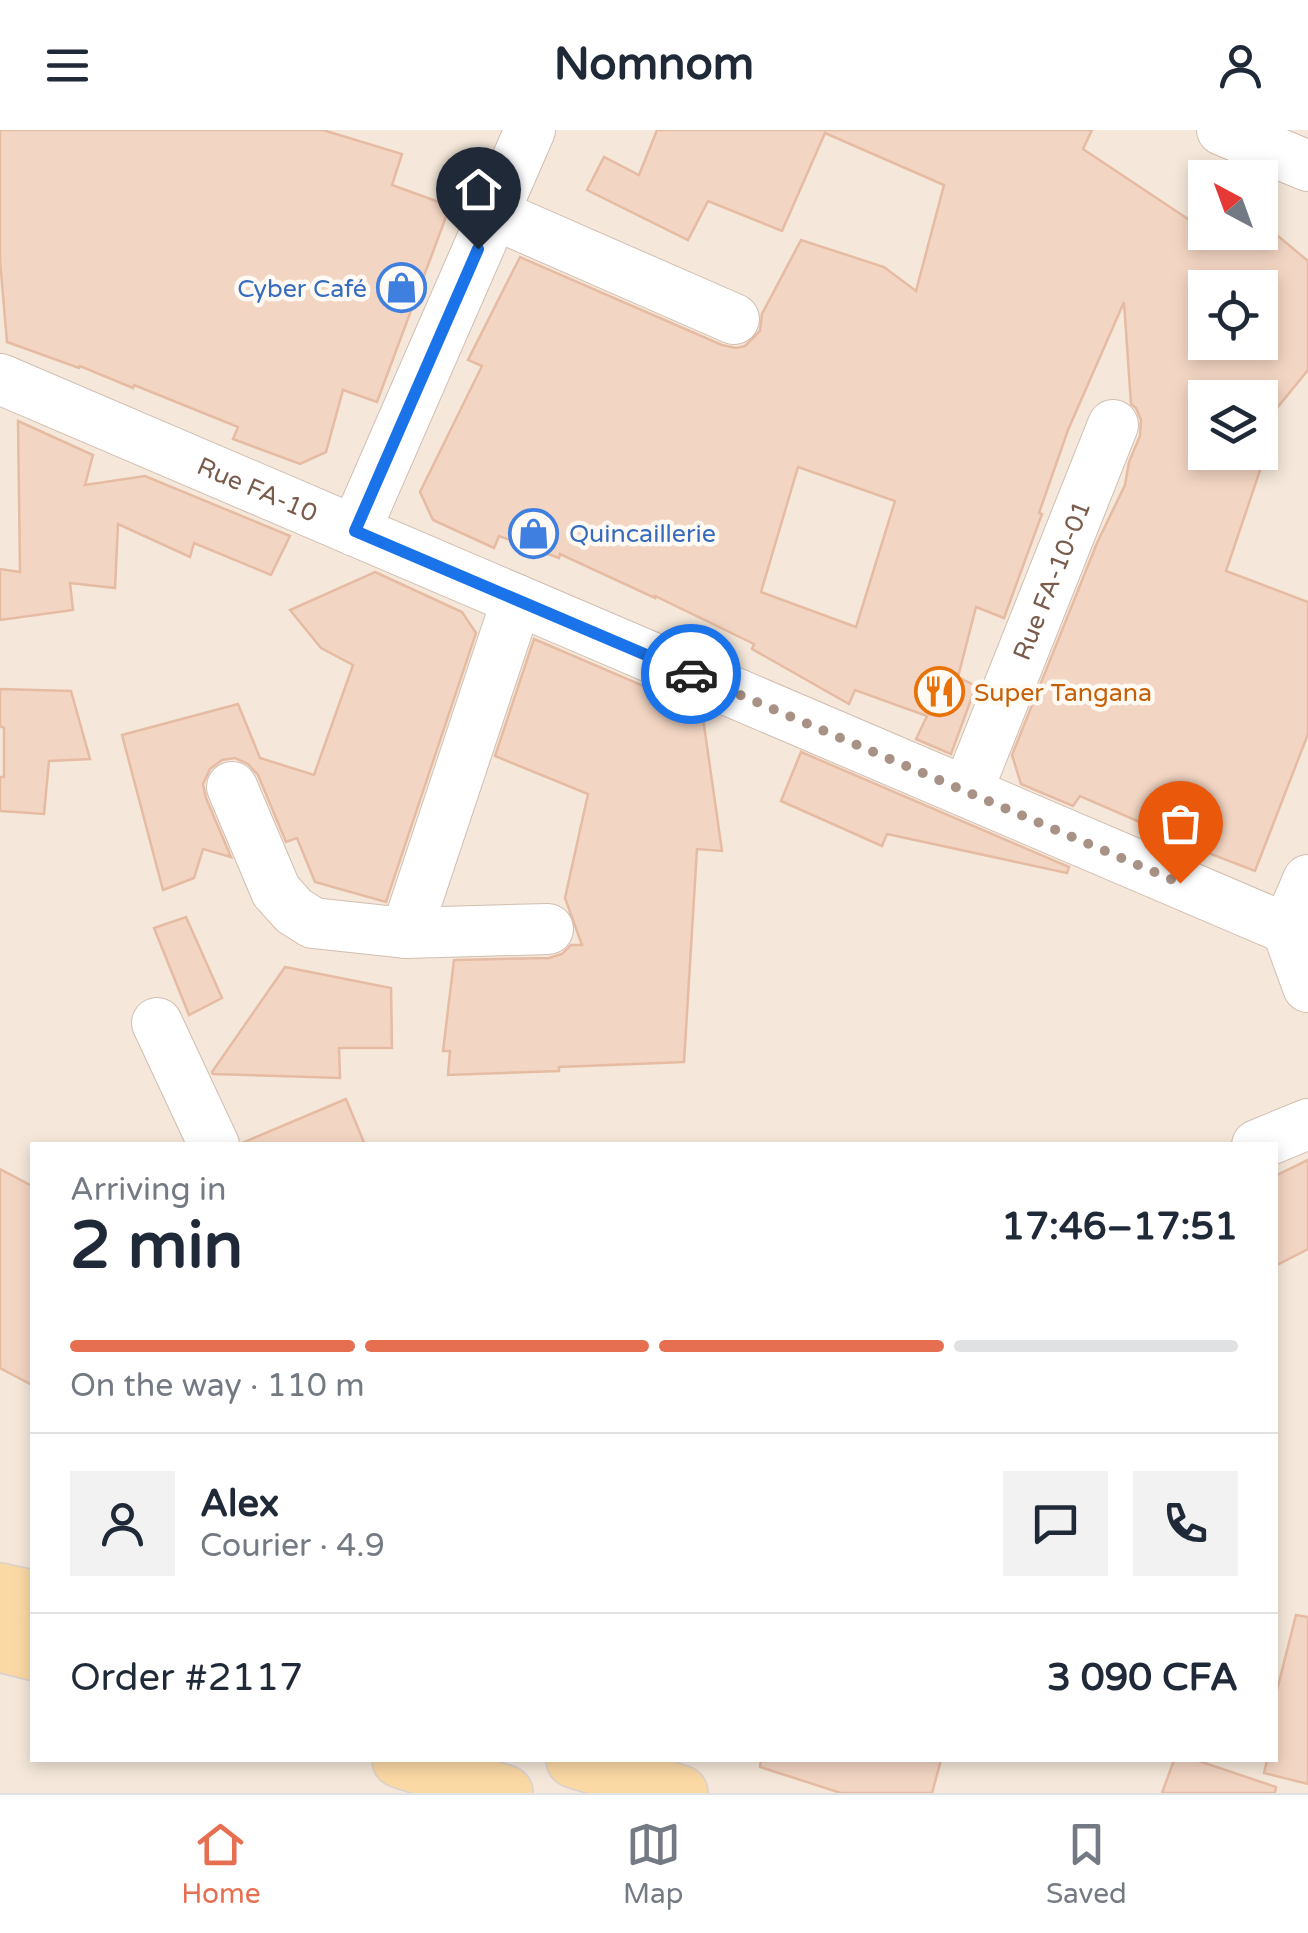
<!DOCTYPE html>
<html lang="en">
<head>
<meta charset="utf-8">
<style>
  :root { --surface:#fff; --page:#f2f2f3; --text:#1f2937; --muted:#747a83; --line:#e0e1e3; --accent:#e76f51 }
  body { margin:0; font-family:"Varela Round",sans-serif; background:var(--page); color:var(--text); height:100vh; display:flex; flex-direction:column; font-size:38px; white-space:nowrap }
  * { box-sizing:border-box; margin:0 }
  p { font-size:32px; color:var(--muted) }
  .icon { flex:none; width:55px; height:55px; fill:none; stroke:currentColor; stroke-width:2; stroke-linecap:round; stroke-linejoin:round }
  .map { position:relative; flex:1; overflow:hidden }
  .panel { position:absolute; left:30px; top:1012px; width:1248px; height:620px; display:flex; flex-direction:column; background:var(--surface); border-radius:0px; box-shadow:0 5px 15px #0003 }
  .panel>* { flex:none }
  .needle { width:65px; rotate:319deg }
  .buttons { position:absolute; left:1188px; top:30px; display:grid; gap:20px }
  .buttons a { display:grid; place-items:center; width:90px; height:90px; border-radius:0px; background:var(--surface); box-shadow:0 5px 15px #0003; font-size:50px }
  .pin { position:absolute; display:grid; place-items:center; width:85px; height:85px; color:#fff; margin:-102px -42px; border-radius:50% 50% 50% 0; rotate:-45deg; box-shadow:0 0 10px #0007 }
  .pin .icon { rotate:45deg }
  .courier { position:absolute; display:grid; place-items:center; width:100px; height:100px; margin:-50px; border:8px solid #1a73e8; border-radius:50%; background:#fff; color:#222; box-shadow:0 2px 12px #0007 }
  .headline em { font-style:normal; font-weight:700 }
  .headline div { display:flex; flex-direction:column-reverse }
  .headline { display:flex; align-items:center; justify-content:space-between; height:170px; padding:0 40px }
  h1 { font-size:65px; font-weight:700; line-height:75px }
  .bar { display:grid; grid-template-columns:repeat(4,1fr); gap:15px 10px; align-content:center; height:120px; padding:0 40px }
  .bar i { height:12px; border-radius:8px; background:var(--line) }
  .bar .active { background:var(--accent) }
  .bar p { grid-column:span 4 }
  .line { display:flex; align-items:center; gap:25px; padding:0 40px; border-top:2px solid var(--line) }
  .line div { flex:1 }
  .round { display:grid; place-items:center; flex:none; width:105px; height:105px; border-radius:0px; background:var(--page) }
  header { display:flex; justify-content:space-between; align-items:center; height:130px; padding:0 40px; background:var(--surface); font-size:45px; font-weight:700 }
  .dock { display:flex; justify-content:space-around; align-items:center; height:140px; border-top:2px solid var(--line); background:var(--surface); font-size:28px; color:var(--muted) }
  .dock a { display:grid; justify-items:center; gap:5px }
  .dock .active { color:var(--accent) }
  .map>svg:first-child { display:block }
</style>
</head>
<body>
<header><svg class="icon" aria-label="menu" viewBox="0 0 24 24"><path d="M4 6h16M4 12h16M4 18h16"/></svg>Nomnom<svg class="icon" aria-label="person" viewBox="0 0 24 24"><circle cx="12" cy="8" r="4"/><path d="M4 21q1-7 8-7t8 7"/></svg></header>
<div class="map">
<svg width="1308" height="1663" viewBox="0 0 1308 1663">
  <rect width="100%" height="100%" fill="#fdf6ec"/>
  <!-- residential -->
  <path fill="#f5e8da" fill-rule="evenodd" d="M0,0H1308V1663H0ZM1205,48H1260V102H1205ZM1205,158H1260V212H1205ZM1205,268H1260V322H1205ZM32,1015H1275V1630H32Z"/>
  <!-- building -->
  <g fill="#f3d5c3" stroke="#e6bba3" stroke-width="2.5" fill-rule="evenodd">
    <polygon points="0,0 323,0 402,24 392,55 450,76 377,272 343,260 326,322 300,334 233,309 238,297 134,255 133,258 80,236 79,238 7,212 0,130"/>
    <path d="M657,0H1092L1083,19L1203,99L1205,97V102H1260V91L1308,131V240L1268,289L1275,296L1226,441L1308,472V604L1255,741L1164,706L1165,703L1080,666L1073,676L1021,654L1012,625L1097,413L1125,355L1129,332L1140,306L1141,290L1136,278L1131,274L1124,172L1068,300L1039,383L1042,384L1004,488L976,477L958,547L976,556L951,624L916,609L927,586L855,560L849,574L752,519L754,514L655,466V468L560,424L559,428L499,406L494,418L433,390L420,362L482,236L468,230L520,127L722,215L736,218L745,216L760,201L762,184L801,110L884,137L916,161L944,55L825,3L782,101L708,71L688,110L587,60L604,27L639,45ZM1205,158H1260V212H1205ZM1205,268H1260V322H1205ZM798,337L895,371L856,497L761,462Z"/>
    <polygon points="18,291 93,325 85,355 145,346 290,406 271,445 194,413 190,427 118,394 115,458 70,453 73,480 0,490 0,439 20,442"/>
    <polygon points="375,442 462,482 476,503 386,772 315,752 297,708 286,712 258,645 248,634 235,628 222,630 210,639 203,654 206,668 231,727 203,719 194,748 163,760 122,605 238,574 260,628 314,645 353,535 321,518 290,480"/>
    <polygon points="534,509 702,581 722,721 697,719 684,932 559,937 559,941 448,945 450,921 443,921 454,830 549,828 562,824 571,815 582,815 565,768 588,664 495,626"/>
    <polygon points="0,559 71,561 90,629 49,631 44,684 0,681 0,647 4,647 4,598 0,596"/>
    <polygon points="801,622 1069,737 1067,743 887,704 882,716 781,671"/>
    <polygon points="186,787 222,868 189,885 154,798"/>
    <polygon points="285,837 391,858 392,918 339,918 340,948 213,944 212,942"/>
    <polygon points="346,969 365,1015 242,1015 242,1013"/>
    <polygon points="1308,1030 1308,1119 1275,1136 1275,1046"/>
    <polygon points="0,1039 32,1056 32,1255 0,1238"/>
    <polygon points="1296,1485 1308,1487 1308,1654 1264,1643 1267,1630 1275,1630 1275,1568"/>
    <polygon points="761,1630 941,1630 932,1663 841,1663 760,1637"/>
    <polygon points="1174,1630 1196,1630 1276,1657 1275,1663 1162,1663"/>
  </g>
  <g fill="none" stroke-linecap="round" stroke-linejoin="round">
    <defs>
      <g id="minor">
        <polyline points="1222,0 1308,36"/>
        <polyline points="494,84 734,189"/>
        <path id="s1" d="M0,249L1287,799"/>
        <polyline points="355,401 530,0"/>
        <polyline points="232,657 276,761 294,781 313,793 406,803 548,799"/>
        <path id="s2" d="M967,662L1113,295"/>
        <polyline points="1287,799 1308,857"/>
        <polyline points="1287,799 1308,750"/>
        <polyline points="406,803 517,470"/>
        <polyline points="157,893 214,1015"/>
        <polyline points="1257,1015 1308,994"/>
      </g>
      <g id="major">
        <polyline points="0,1461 32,1468"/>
        <polyline points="0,1514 32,1522"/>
        <polyline points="400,1630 505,1663"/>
        <polyline points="574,1630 680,1663"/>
      </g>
    </defs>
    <!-- minor casing -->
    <use href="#minor" stroke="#d1beb0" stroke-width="52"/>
    <!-- major casing -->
    <use href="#major" stroke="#dad1cd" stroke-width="58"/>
    <!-- minor -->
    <use href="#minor" stroke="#fff" stroke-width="50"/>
    <!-- major -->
    <use href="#major" stroke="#fbd9a5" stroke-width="55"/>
  </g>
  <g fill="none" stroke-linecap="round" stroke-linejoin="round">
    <!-- done -->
    <polyline stroke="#a89285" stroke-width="10" stroke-dasharray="0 18" points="691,544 1180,753"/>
    <!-- route -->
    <polyline stroke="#1a73e8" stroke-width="12" points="478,119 355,401 691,544"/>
  </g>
  <!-- icons -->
  <defs>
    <symbol id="shop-ring" viewBox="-11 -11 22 22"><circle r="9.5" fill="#fffaf3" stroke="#3f7fe0" stroke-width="1.5"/><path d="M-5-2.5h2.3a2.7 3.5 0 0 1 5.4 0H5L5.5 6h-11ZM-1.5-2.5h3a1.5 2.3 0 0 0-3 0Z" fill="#3f7fe0"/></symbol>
    <symbol id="restaurant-ring" viewBox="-11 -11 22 22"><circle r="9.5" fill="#fffaf3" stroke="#e8710a" stroke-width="1.5"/><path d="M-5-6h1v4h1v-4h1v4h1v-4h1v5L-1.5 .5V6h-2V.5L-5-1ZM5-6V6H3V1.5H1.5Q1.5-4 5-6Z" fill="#e8710a"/></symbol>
  </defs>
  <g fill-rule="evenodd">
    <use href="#shop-ring" x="374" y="130" width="55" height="55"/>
    <use href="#shop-ring" x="506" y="376" width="55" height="55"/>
    <use href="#restaurant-ring" x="912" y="534" width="55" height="55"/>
  </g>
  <g text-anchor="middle" stroke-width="9" stroke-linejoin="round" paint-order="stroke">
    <!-- shop labels -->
    <g font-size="25" fill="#366cbe" stroke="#fffaf3" text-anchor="end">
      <text x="367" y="167">Cyber Café</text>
      <text x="569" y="412" text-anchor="start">Quincaillerie</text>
    </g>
    <!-- street labels -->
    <g font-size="25" fill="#7a5c4d" stroke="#fffaf3">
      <text dy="9" stroke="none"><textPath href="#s1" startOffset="280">Rue FA-10</textPath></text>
      <text dy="9" stroke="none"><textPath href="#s2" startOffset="228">Rue FA-10-01</textPath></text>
    </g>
    <!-- food labels -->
    <g font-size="25" fill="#c56008" stroke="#fffaf3" text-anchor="start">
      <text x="974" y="571">Super Tangana</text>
    </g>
  </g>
</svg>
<div class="buttons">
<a><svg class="needle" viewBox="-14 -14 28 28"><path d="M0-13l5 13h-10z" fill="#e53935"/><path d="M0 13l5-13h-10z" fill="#747a83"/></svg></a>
<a><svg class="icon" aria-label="locate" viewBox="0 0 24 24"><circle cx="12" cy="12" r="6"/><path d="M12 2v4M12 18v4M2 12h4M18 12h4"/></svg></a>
<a><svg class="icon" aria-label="layers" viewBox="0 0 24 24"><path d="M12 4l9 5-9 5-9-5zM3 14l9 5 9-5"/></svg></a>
</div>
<div class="pin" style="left:1180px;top:753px;background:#ea580c"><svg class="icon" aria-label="bag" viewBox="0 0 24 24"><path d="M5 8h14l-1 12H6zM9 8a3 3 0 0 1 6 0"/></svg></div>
<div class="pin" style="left:478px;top:119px;background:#1f2937"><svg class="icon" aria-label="home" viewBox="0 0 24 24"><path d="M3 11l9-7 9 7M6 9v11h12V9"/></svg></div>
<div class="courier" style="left:691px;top:544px"><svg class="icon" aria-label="car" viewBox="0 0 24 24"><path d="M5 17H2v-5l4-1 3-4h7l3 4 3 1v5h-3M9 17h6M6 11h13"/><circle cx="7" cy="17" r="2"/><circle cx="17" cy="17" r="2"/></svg></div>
<section class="panel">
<div class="headline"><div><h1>2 min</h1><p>Arriving in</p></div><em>17:46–17:51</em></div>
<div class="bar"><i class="active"></i><i class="active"></i><i class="active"></i><i></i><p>On the way · 110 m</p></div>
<div class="line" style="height:180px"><a class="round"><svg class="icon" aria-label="person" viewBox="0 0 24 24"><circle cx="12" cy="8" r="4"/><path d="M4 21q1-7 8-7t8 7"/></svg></a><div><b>Alex</b><p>Courier · 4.9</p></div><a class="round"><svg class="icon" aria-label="chat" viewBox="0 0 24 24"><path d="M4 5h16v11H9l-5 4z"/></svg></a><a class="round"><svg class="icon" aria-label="phone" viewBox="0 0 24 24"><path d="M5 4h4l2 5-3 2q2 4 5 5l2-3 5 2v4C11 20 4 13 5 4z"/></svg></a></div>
<div class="line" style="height:130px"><div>Order #2117</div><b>3 090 CFA</b></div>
</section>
</div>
<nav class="dock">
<a class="active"><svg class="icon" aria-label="home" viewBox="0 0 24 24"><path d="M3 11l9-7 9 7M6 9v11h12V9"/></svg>Home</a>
<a><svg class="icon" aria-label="map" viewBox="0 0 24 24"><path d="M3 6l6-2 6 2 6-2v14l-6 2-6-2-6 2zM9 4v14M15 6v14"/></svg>Map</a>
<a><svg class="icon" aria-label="saved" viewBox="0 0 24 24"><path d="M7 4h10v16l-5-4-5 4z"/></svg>Saved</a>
</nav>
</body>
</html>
